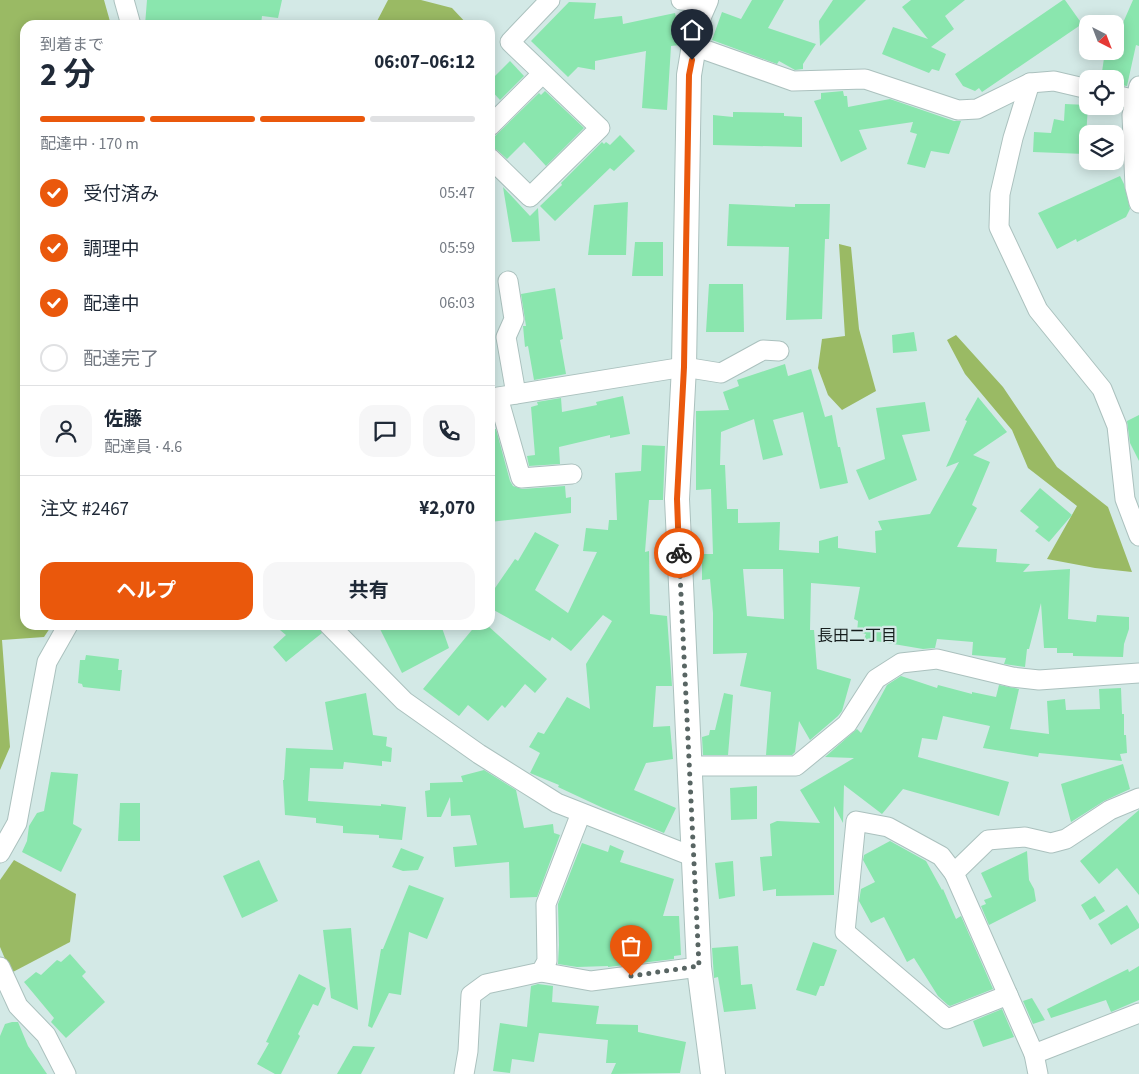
<!DOCTYPE html>
<html lang="ja">
<head>
<meta charset="utf-8">
<style>
  :root { --surface:#fff; --page:#f6f6f7; --text:#1f2937; --muted:#747a83; --line:#e0e1e3; --accent:#ea580c }
  body { margin:0; font-family:"Source Sans 3","Noto Sans JP",sans-serif; background:var(--page); color:var(--text); height:100vh; display:flex; flex-direction:column; font-size:19px; white-space:nowrap }
  * { box-sizing:border-box; margin:0 }
  p { font-size:16px; color:var(--muted) }
  .icon { flex:none; width:28px; height:28px; fill:none; stroke:currentColor; stroke-width:2; stroke-linecap:round; stroke-linejoin:round }
  .map { position:relative; flex:1; overflow:hidden }
  .side { position:absolute; left:20px; top:20px; width:475px; height:610px; display:flex; flex-direction:column; background:var(--surface); border-radius:15px; box-shadow:0 2px 12px #0003 }
  .side>* { flex:none }
  .needle { width:32px; rotate:138deg }
  .fabs { position:absolute; left:1079px; top:15px; display:grid; gap:10px }
  .fabs a { display:grid; place-items:center; width:45px; height:45px; border-radius:10px; background:var(--surface); box-shadow:0 2px 12px #0003; font-size:25px }
  .pin { position:absolute; display:grid; place-items:center; width:42px; height:42px; color:#fff; margin:-51px -21px; border-radius:50% 50% 50% 0; rotate:-45deg; box-shadow:0 0 5px #0007 }
  .pin .icon { rotate:45deg }
  .courier { position:absolute; display:grid; place-items:center; width:50px; height:50px; margin:-25px; border:4px solid #ea580c; border-radius:50%; background:#fff; color:#222; box-shadow:0 1px 6px #0007 }
  .overview em { font-style:normal; font-weight:700 }
  .overview div { display:flex; flex-direction:column-reverse }
  .overview { display:flex; align-items:center; justify-content:space-between; height:85px; padding:0 20px }
  h1 { font-size:32px; font-weight:700; line-height:38px }
  .bar { display:grid; grid-template-columns:repeat(4,1fr); gap:8px 5px; align-content:center; height:60px; padding:0 20px }
  .bar i { height:6px; border-radius:4px; background:var(--line) }
  .bar .selected { background:var(--accent) }
  .bar p { grid-column:span 4 }
  .line { display:flex; align-items:center; gap:12px; padding:0 20px; border-top:1px solid var(--line) }
  .line div { flex:1 }
  .round { display:grid; place-items:center; flex:none; width:52px; height:52px; border-radius:15px; background:var(--page) }
  ol { padding:0 20px; list-style:none }
  li { display:flex; align-items:center; gap:15px; height:55px }
  li p { margin-inline-start:auto }
  li .icon { padding:5px; border-radius:50%; background:var(--accent); color:#fff; stroke-width:4 }
  li:last-child { color:var(--muted) }
  li i { width:28px; height:28px; border:2px solid var(--line); border-radius:50% }
  .action { display:flex; gap:10px; margin-top:auto; padding:10px 20px }
  .action a { flex:1; height:58px; border-radius:15px; background:var(--accent); color:#fff; font-size:20px; font-weight:700; line-height:58px; text-align:center }
  .action a+a { background:var(--page); color:var(--text) }
  .map>svg:first-child { display:block }
</style>
</head>
<body>
<div class="map">
<svg width="1139" height="1074" viewBox="0 0 1139 1074">
  <rect width="100%" height="100%" fill="#d3e9e6"/>
  <!-- forest -->
  <g fill="#9aba64">
    <polygon points="0,0 104,0 111,25 25,25 25,625 52,625 44,637 2,640 10,747 0,770"/>
    <polygon points="388,0 421,0 452,8 468,25 375,25"/>
    <polygon points="839,244 851,247 859,329 876,391 842,410 828,395 818,368 822,339 845,336"/>
    <polygon points="956,335 1003,387 1057,467 1108,507 1132,572 1095,568 1047,559 1077,506 1028,468 1012,430 965,374 947,340"/>
    <polygon points="14,860 76,894 70,942 11,973 0,947 0,880"/>
  </g>
  <!-- building -->
  <g fill="#8ae6ae" fill-rule="evenodd">
    <polygon points="147,0 282,0 278,18 262,16 261,25 145,25"/>
    <polygon points="752,0 784,0 768,28 816,44 803,64 803,69 795,70 779,61 777,64 712,40 722,12 741,19"/>
    <polygon points="833,0 866,0 820,46 819,21"/>
    <polygon points="911,0 965,0 945,16 954,29 931,47 946,54 939,71 932,69 929,73 882,54 893,27 928,39 902,7"/>
    <polygon points="1063,0 1065,0 1082,24 982,92 979,88 975,91 963,86 955,74"/>
    <polygon points="1133,0 1139,0 1139,46 1136,45 1127,86 1115,84 1115,79 1101,79 1104,58 1107,58 1110,51 1115,51 1115,41"/>
    <polygon points="569,2 596,3 594,19 622,16 623,24 675,13 681,39 680,45 671,46 667,110 642,108 646,51 595,61 595,70 578,67 568,77 531,41"/>
    <polygon points="510,61 524,76 500,100 490,89 490,81"/>
    <polygon points="545,91 584,128 546,166 524,142 507,159 497,150 490,147 490,141 539,93 541,95"/>
    <polygon points="843,91 844,96 847,96 848,107 890,99 954,121 961,121 949,154 931,151 925,168 907,164 917,134 910,132 913,122 859,130 867,149 841,162 814,101 821,99 821,93"/>
    <polygon points="1065,104 1088,105 1085,154 1033,152 1034,132 1051,133 1054,119 1064,121"/>
    <polygon points="733,112 784,113 784,116 802,117 802,147 713,145 713,115 733,117"/>
    <polygon points="620,135 635,151 614,171 610,168 555,221 540,206 562,185 561,183 602,142 604,144 606,142 610,145"/>
    <polygon points="1120,176 1124,184 1130,209 1126,217 1077,242 1076,239 1057,249 1038,213"/>
    <polygon points="503,187 530,216 538,208 540,241 512,242"/>
    <polygon points="628,202 626,255 588,255 594,205"/>
    <polygon points="729,204 795,207 795,204 830,204 829,239 825,239 822,319 786,320 789,247 727,246"/>
    <polygon points="635,242 663,242 663,276 632,276"/>
    <polygon points="709,284 743,284 744,332 706,332"/>
    <polygon points="555,288 563,339 560,340 566,374 534,380 528,346 525,347 523,326 526,326 521,294"/>
    <polygon points="914,332 917,351 893,353 892,335"/>
    <path d="M785,364L788,376L811,369L825,417L832,415L838,447H840L848,483L820,489L803,412L773,420L783,455L763,460L754,419L721,432L720,465H725L727,509H738V523L780,522L779,550L819,553V541L838,536V548L876,553L875,531L882,530L878,521L930,514L959,462L946,467L967,421L965,420L978,397L1007,432L973,455L990,462L972,505L977,508L957,547L997,549L996,562L1030,564L1023,572L1070,569L1068,619L1096,622L1097,615L1129,617V629L1124,644L1123,657L1073,656V653H1057V648H1044L1041,603L1029,649H1027L1025,667L1004,664L1006,658L972,655L973,642L937,639L935,648L923,649L864,639L866,634L857,632L858,621L854,619L860,587L811,583L810,630H814L817,669L851,679L842,711L838,716L810,740L799,721L795,752L792,755H766L771,692L740,686L747,653L713,654V613L710,579L702,580V554H713L711,489L696,490V411L729,410L723,392L739,386L737,380ZM743,569H783L784,619L747,616Z"/>
    <polygon points="623,396 630,434 610,438 610,435 559,447 560,464 529,466 527,456 535,455 531,407 538,405 537,402 561,398 562,412 597,405 596,402"/>
    <polygon points="925,402 930,431 902,435 917,480 869,500 856,470 885,459 876,408"/>
    <polygon points="1139,415 1139,461 1130,443 1127,421"/>
    <polygon points="496,429 510,481 513,486 522,489 565,486 566,498 571,497 571,513 490,522 490,430"/>
    <polygon points="642,445 665,446 663,500 649,500 645,552 649,551 650,614 667,616 672,686 656,686 653,727 670,726 673,759 646,763 634,790 676,808 664,833 603,808 558,787 559,785 530,773 540,753 529,747 538,732 544,734 567,697 590,709 586,664 612,621 603,615 571,651 552,637 550,641 490,608 490,586 495,588 515,559 518,561 535,532 559,545 535,590 568,613 597,552 583,551 586,528 608,530 609,520 617,520 615,473 641,471"/>
    <polygon points="1040,488 1072,515 1049,542 1035,531 1039,527 1020,511"/>
    <polygon points="274,625 318,625 322,633 286,662 273,647 286,635"/>
    <polygon points="378,625 441,625 449,648 402,673"/>
    <polygon points="476,625 487,625 547,679 535,693 525,684 505,708 502,705 488,721 468,705 459,716 423,689"/>
    <polygon points="86,655 119,659 118,670 122,670 120,691 83,687 82,684 78,683 80,660 85,660"/>
    <polygon points="901,676 937,688 938,685 972,694 972,692 996,697 999,685 1019,689 1010,729 1049,734 1047,701 1065,699 1066,710 1100,709 1099,689 1121,688 1122,714 1124,714 1124,735 1126,735 1127,753 1120,754 1122,761 1039,753 1038,757 983,748 990,726 943,716 937,740 922,738 918,757 1009,782 999,816 903,789 882,814 844,785 843,823 834,806 834,895 776,896 776,889 763,891 760,857 772,856 770,824 777,821 820,823 800,790 854,758 825,757 857,729 861,733 887,685"/>
    <polygon points="366,693 373,735 387,737 386,746 392,748 391,762 382,761 382,766 344,762 343,769 310,768 308,801 381,806 381,804 406,807 402,840 379,838 379,835 343,833 343,826 316,823 316,818 285,815 283,780 284,780 286,748 333,750 325,702"/>
    <polygon points="724,693 733,695 728,755 703,755 702,737 709,735 710,730 715,730"/>
    <polygon points="1123,764 1130,789 1104,801 1071,822 1061,784"/>
    <polygon points="484,770 516,790 524,828 553,824 554,833 560,835 537,897 510,898 509,862 455,867 453,847 477,845 470,815 451,816 450,797 441,817 427,817 425,791 430,790 430,783 463,782 461,776"/>
    <polygon points="51,772 78,774 73,824 82,829 61,872 22,852 27,841 29,826 37,813 44,811"/>
    <polygon points="757,786 757,819 731,820 730,788"/>
    <polygon points="120,803 140,803 140,841 118,841"/>
    <polygon points="1139,810 1139,895 1117,868 1099,884 1080,861"/>
    <polygon points="890,841 926,861 942,890 943,889 956,919 961,916 993,989 950,1006 948,1005 938,996 914,958 907,962 884,917 871,923 859,901 861,889 875,882 863,860 864,855"/>
    <polygon points="582,843 608,852 610,845 624,851 620,862 674,879 663,916 679,916 681,955 674,956 674,959 608,967 608,966 577,967 558,964 559,945 558,904"/>
    <polygon points="401,848 424,857 418,870 403,871 392,867"/>
    <polygon points="1027,851 1029,880 1034,889 1036,901 989,925 981,906 986,904 984,900 992,897 981,873"/>
    <polygon points="259,860 278,901 242,918 223,876"/>
    <polygon points="733,861 735,896 719,899 715,863"/>
    <polygon points="409,885 444,898 427,939 409,932 401,995 389,993 372,1028 368,1026 381,949 383,949"/>
    <polygon points="1095,896 1105,911 1090,920 1081,905"/>
    <polygon points="1127,905 1139,924 1139,928 1111,945 1098,924"/>
    <polygon points="351,928 358,1010 331,998 323,930"/>
    <polygon points="813,942 837,950 824,986 820,986 816,996 796,990"/>
    <polygon points="738,946 741,985 752,984 756,1009 724,1012 718,977 714,978 712,948"/>
    <polygon points="70,954 86,972 82,976 105,1002 66,1038 51,1022 54,1018 24,982 36,972 41,975 57,960 61,962"/>
    <polygon points="1139,966 1139,1000 1111,1012 1106,1000 1051,1018 1047,1009 1128,969 1129,972"/>
    <polygon points="299,974 326,988 318,1006 313,1004 298,1034 300,1036 281,1074 275,1074 257,1064 269,1043 266,1042"/>
    <polygon points="538,984 553,986 552,1002 599,1006 596,1024 638,1025 638,1032 686,1042 680,1073 611,1074 616,1063 606,1063 608,1040 539,1033 534,1062 512,1059 510,1073 493,1071 500,1023 527,1027 531,986"/>
    <polygon points="1032,998 1045,1020 1033,1024 1023,1001"/>
    <polygon points="1002,1009 1014,1037 983,1047 973,1021"/>
    <polygon points="12,1022 18,1022 28,1046 47,1074 0,1074 0,1036 5,1024"/>
    <polygon points="353,1046 375,1047 361,1074 337,1074"/>
  </g>
  <g fill="none" stroke-linecap="round" stroke-linejoin="round">
    <defs>
      <g id="minor">
        <polyline points="124,0 131,25"/>
        <polyline points="681,0 705,2"/>
        <polyline points="694,46 793,81 865,79 958,110 977,109 1030,83 1054,81 1088,89"/>
        <polyline points="1030,83 1013,138 1000,194 999,227 1038,310 1102,389 1117,426 1125,499 1139,536"/>
        <polyline points="1139,86 1132,115 1135,187 1139,203"/>
        <polyline points="1115,95 1136,100"/>
        <polyline points="490,126 542,74"/>
        <polyline points="490,158 530,197 600,128 510,42 550,0"/>
        <polyline points="508,281 514,319 506,337 516,394"/>
        <polyline points="572,474 521,478 498,397 684,367 721,373 763,350 779,351"/>
        <polyline points="329,625 404,701 479,754 557,803 694,857"/>
        <polyline points="689,766 796,766 847,724 876,679 901,663 937,659 1012,677 1039,680 1139,673"/>
        <polyline points="0,853 17,823 47,662 68,625"/>
        <polyline points="954,873 941,856 888,827 856,821 845,932 947,1019 1008,995"/>
        <polyline points="0,967 18,1006 46,1035 66,1074"/>
        <polyline points="541,972 591,981 699,967"/>
        <polyline points="1034,1054 954,873 988,840 1025,837 1051,843 1066,839 1110,810 1139,798"/>
        <polyline points="464,1074 468,1051 471,995 486,984 541,972 547,961 546,904 581,813"/>
        <polyline points="1038,1074 1034,1054 1139,1013"/>
      </g>
      <polyline id="tertiary" points="706,0 699,16 689,75 684,367 677,499 699,967 713,1074"/>
    </defs>
    <!-- minor casing -->
    <use href="#minor" stroke="#abc1be" stroke-width="21"/>
    <!-- tertiary casing -->
    <use href="#tertiary" stroke="#abc1be" stroke-width="26"/>
    <!-- minor -->
    <use href="#minor" stroke="#fff" stroke-width="19"/>
    <!-- tertiary -->
    <use href="#tertiary" stroke="#fff" stroke-width="24"/>
  </g>
  <g fill="none" stroke-linecap="round" stroke-linejoin="round">
    <!-- done -->
    <polyline stroke="#586563" stroke-width="5" stroke-dasharray="0 9" points="631,976 699,966 679,553"/>
    <!-- route -->
    <polyline stroke="#ea580c" stroke-width="6" points="679,553 677,499 684,367 689,75 692,60"/>
  </g>
  <g text-anchor="middle" stroke-width="4.5" stroke-linejoin="round" paint-order="stroke">
    <!-- neighbourhood labels -->
    <g font-size="16" fill="#161e1d" stroke="#d3e9e6">
      <text x="857" y="641">長田二丁目</text>
    </g>
  </g>
</svg>
<div class="fabs">
<a><svg class="needle" viewBox="-14 -14 28 28"><path d="M0-13l5 13h-10z" fill="#e53935"/><path d="M0 13l5-13h-10z" fill="#747a83"/></svg></a>
<a><svg class="icon" aria-label="locate" viewBox="0 0 24 24"><circle cx="12" cy="12" r="6"/><path d="M12 2v4M12 18v4M2 12h4M18 12h4"/></svg></a>
<a><svg class="icon" aria-label="layers" viewBox="0 0 24 24"><path d="M12 4l9 5-9 5-9-5zM3 14l9 5 9-5"/></svg></a>
</div>
<div class="pin" style="left:631px;top:976px;background:#ea580c"><svg class="icon" aria-label="bag" viewBox="0 0 24 24"><path d="M5 8h14l-1 12H6zM9 8a3 3 0 0 1 6 0"/></svg></div>
<div class="pin" style="left:692px;top:60px;background:#1f2937"><svg class="icon" aria-label="home" viewBox="0 0 24 24"><path d="M3 11l9-7 9 7M6 9v11h12V9"/></svg></div>
<div class="courier" style="left:679px;top:553px"><svg class="icon" aria-label="bike" viewBox="0 0 24 24"><circle cx="6" cy="16" r="4"/><circle cx="18" cy="16" r="4"/><path d="M6 16l4-8h5l3 8M10 8l3 8H6M13 5h3"/></svg></div>
<section class="side">
<div class="overview"><div><h1>2 分</h1><p>到着まで</p></div><em>06:07–06:12</em></div>
<div class="bar"><i class="selected"></i><i class="selected"></i><i class="selected"></i><i></i><p>配達中 · 170 m</p></div>
<ol>
<li><svg class="icon" aria-label="check" viewBox="0 0 24 24"><path d="M5 12l5 5 9-10"/></svg>受付済み<p>05:47</p></li>
<li><svg class="icon" aria-label="check" viewBox="0 0 24 24"><path d="M5 12l5 5 9-10"/></svg>調理中<p>05:59</p></li>
<li><svg class="icon" aria-label="check" viewBox="0 0 24 24"><path d="M5 12l5 5 9-10"/></svg>配達中<p>06:03</p></li>
<li><i></i>配達完了</li>
</ol>
<div class="line" style="height:90px"><a class="round"><svg class="icon" aria-label="person" viewBox="0 0 24 24"><circle cx="12" cy="8" r="4"/><path d="M4 21q1-7 8-7t8 7"/></svg></a><div><b>佐藤</b><p>配達員 · 4.6</p></div><a class="round"><svg class="icon" aria-label="chat" viewBox="0 0 24 24"><path d="M4 5h16v11H9l-5 4z"/></svg></a><a class="round"><svg class="icon" aria-label="phone" viewBox="0 0 24 24"><path d="M5 4h4l2 5-3 2q2 4 5 5l2-3 5 2v4C11 20 4 13 5 4z"/></svg></a></div>
<div class="line" style="height:65px"><div>注文 #2467</div><b>¥2,070</b></div>
<div class="action"><a>ヘルプ</a><a>共有</a></div>
</section>
</div>
</body>
</html>
